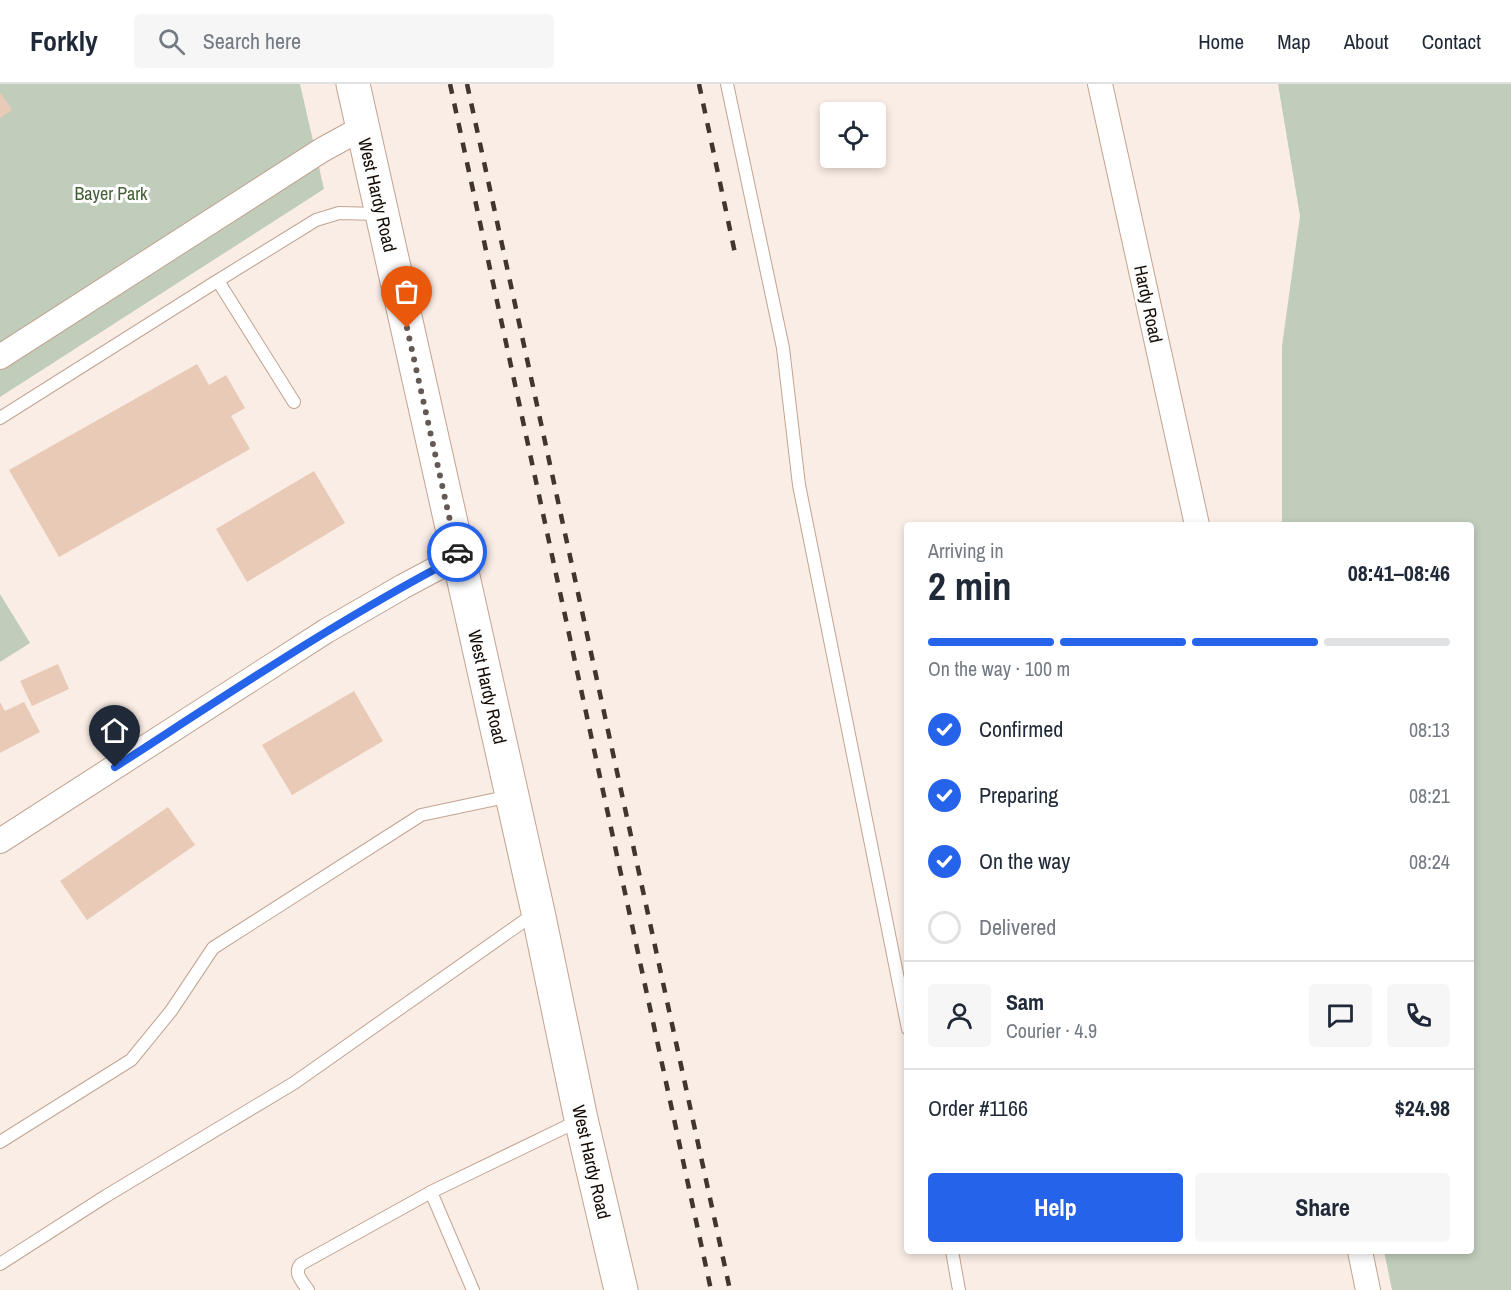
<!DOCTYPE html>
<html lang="en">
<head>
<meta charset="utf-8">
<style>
  :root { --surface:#fff; --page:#f6f6f7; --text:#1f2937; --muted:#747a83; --line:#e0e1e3; --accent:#2563eb }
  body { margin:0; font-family:"Archivo Narrow",sans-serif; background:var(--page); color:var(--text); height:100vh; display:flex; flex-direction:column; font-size:22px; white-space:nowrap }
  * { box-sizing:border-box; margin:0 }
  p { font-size:20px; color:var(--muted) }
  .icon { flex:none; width:33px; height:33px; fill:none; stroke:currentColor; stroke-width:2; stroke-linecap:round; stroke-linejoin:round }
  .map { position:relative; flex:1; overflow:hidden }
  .side { position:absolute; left:904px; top:438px; width:570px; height:732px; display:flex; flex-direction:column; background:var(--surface); border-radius:6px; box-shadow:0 3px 9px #0003 }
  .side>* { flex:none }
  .fabs { position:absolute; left:820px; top:18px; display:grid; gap:12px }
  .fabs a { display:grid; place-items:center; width:66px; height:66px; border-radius:6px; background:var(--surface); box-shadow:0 3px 9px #0003; font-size:30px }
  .pin { position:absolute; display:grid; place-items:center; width:51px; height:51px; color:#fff; margin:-62px -26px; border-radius:50% 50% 50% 0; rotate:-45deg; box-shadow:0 0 6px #0007 }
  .pin .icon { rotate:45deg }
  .courier { position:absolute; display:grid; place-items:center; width:60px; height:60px; margin:-30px; border:4px solid #2563eb; border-radius:50%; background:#fff; color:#222; box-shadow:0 2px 8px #0007 }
  .headline em { font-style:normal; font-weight:800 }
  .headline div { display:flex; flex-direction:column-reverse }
  .headline { display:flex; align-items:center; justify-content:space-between; height:102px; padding:0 24px }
  h1 { font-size:39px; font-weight:800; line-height:45px }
  .bar { display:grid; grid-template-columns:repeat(4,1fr); gap:9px 6px; align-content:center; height:72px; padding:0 24px }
  .bar i { height:8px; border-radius:4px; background:var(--line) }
  .bar .active { background:var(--accent) }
  .bar p { grid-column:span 4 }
  .line { display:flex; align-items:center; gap:15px; padding:0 24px; border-top:2px solid var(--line) }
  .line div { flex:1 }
  .round { display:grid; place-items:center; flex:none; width:63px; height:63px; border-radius:6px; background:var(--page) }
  ol { padding:0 24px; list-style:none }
  li { display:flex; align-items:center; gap:18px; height:66px }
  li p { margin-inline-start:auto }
  li .icon { padding:6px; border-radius:50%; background:var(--accent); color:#fff; stroke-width:4 }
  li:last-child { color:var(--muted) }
  li i { width:33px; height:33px; border:3px solid var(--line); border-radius:50% }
  .button { display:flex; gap:12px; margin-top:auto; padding:12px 24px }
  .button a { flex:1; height:69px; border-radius:6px; background:var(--accent); color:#fff; font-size:24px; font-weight:800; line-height:69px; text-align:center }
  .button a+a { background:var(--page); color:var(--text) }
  header { display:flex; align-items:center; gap:36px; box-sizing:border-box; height:84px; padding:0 30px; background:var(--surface); border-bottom:2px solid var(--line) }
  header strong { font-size:28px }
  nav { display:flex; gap:33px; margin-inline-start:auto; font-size:21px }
  .search { width:420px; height:54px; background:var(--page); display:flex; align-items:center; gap:15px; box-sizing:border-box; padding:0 21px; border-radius:6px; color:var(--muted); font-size:22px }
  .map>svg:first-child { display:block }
</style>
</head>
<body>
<header>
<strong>Forkly</strong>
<div class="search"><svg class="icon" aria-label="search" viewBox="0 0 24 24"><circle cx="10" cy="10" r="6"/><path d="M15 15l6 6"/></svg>Search here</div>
<nav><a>Home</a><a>Map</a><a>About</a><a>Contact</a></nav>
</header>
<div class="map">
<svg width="1511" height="1206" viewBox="0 0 1511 1206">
  <rect width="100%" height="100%" fill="#faede5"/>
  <!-- green -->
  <g fill="#c0cdbb">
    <polygon points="0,0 300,0 324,105 0,313"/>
    <polygon points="1278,0 1511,0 1511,1206 1392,1206 1384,1167 1472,1167 1472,441 1282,441 1282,262 1300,132"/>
    <polygon points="0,510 30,559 0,578"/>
  </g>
  <!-- building -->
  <g fill="#e8cab7">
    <polygon points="0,8 12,26 0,34"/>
    <polygon points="197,280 209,301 226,291 245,324 231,332 250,365 59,473 9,386"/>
    <polygon points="314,387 345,439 247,498 216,445"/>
    <polygon points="58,580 69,605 32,622 20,597"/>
    <polygon points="354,607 383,657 292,711 262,661"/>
    <polygon points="0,618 5,627 24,618 40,648 0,669"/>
    <polygon points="168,723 195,761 87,836 60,797"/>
  </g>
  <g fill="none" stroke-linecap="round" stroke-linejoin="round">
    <defs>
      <g id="lane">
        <polyline points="727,0 783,264 799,401 908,945"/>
        <polyline points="218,197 294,318"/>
        <polyline points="0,334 214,199 316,136 339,129 380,130"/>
        <polyline points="0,1058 131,976 171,927 213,864 421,731 510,712"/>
        <polyline points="952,1167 959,1206"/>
        <polyline points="0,1180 106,1112 294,999 534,830"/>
        <path d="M308,1206C302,1197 293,1189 301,1180L431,1108"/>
        <polyline points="473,1206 431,1108 580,1036"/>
      </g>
      <g id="street">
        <polyline points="1100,0 1197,441"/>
        <polyline points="0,273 322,66 362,44"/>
        <polyline points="0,757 326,547 402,503 458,473"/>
        <polyline points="1360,1167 1368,1206"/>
      </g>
      <polyline id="secondary" points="353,0 538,828 581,1035 621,1206"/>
    </defs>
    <!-- lane casing -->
    <use href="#lane" stroke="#c2a390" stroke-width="14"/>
    <!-- street casing -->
    <use href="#street" stroke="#c2a390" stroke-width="26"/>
    <!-- secondary casing -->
    <use href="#secondary" stroke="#c2a390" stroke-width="35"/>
    <!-- lane -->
    <use href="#lane" stroke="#fff" stroke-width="12"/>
    <!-- street -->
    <use href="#street" stroke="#fff" stroke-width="24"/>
    <!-- secondary -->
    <use href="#secondary" stroke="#fff" stroke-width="33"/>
    <!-- rail -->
    <g stroke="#40352f" stroke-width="4.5" stroke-dasharray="10 10" stroke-linecap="butt">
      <polyline points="450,0 711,1206"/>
      <polyline points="467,0 730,1206"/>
      <polyline points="699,0 736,174"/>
    </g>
  </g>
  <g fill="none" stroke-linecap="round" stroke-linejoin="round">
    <!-- done -->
    <polyline stroke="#655a53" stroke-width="6" stroke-dasharray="0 10.8" points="407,244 457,468"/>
    <!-- route -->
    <path stroke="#2563eb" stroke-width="8" d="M115,683C228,610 339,535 458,473L457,468"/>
  </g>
  <g text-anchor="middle" stroke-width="6" stroke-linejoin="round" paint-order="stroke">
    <!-- park labels -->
    <g font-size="18" fill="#425e34" stroke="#fdfdfd">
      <text x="111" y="116">Bayer Park</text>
    </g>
    <!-- street labels -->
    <g font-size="18" fill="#150b05" stroke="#fdfdfd">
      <text transform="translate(377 111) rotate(77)" y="6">West Hardy Road</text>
      <text transform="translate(1148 220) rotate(78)" y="6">Hardy Road</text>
      <text transform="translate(487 603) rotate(77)" y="6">West Hardy Road</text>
      <text transform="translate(591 1078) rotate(77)" y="6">West Hardy Road</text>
    </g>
  </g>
</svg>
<div class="fabs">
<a><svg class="icon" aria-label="locate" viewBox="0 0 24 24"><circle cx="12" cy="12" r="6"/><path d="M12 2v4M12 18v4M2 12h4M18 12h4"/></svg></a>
</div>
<div class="pin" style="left:407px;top:244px;background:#ea580c"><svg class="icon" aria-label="bag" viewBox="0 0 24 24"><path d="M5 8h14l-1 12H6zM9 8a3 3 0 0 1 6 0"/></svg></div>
<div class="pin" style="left:115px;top:683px;background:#1f2937"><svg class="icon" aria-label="home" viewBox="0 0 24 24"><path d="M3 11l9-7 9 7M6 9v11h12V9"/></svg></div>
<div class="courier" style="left:457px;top:468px"><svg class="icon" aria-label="car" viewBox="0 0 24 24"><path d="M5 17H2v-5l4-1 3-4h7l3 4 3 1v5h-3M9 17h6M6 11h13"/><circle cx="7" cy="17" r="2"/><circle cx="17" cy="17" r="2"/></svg></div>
<section class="side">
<div class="headline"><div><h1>2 min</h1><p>Arriving in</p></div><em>08:41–08:46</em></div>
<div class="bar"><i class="active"></i><i class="active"></i><i class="active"></i><i></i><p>On the way · 100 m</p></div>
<ol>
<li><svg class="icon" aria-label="check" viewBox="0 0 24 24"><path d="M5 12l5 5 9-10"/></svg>Confirmed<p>08:13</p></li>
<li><svg class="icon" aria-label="check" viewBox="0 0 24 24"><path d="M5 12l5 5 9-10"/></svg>Preparing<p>08:21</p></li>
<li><svg class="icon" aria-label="check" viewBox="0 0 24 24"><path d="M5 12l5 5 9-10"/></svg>On the way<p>08:24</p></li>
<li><i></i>Delivered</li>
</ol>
<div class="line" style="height:108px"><a class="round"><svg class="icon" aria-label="person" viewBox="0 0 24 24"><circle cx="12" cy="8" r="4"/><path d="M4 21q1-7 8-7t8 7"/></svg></a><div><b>Sam</b><p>Courier · 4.9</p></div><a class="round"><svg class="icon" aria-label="chat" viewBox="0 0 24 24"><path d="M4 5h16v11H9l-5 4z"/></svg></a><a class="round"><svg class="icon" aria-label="phone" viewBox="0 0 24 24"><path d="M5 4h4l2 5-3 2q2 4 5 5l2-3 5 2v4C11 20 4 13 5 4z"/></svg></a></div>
<div class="line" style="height:78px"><div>Order #1166</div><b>$24.98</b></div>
<div class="button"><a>Help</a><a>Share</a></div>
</section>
</div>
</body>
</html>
